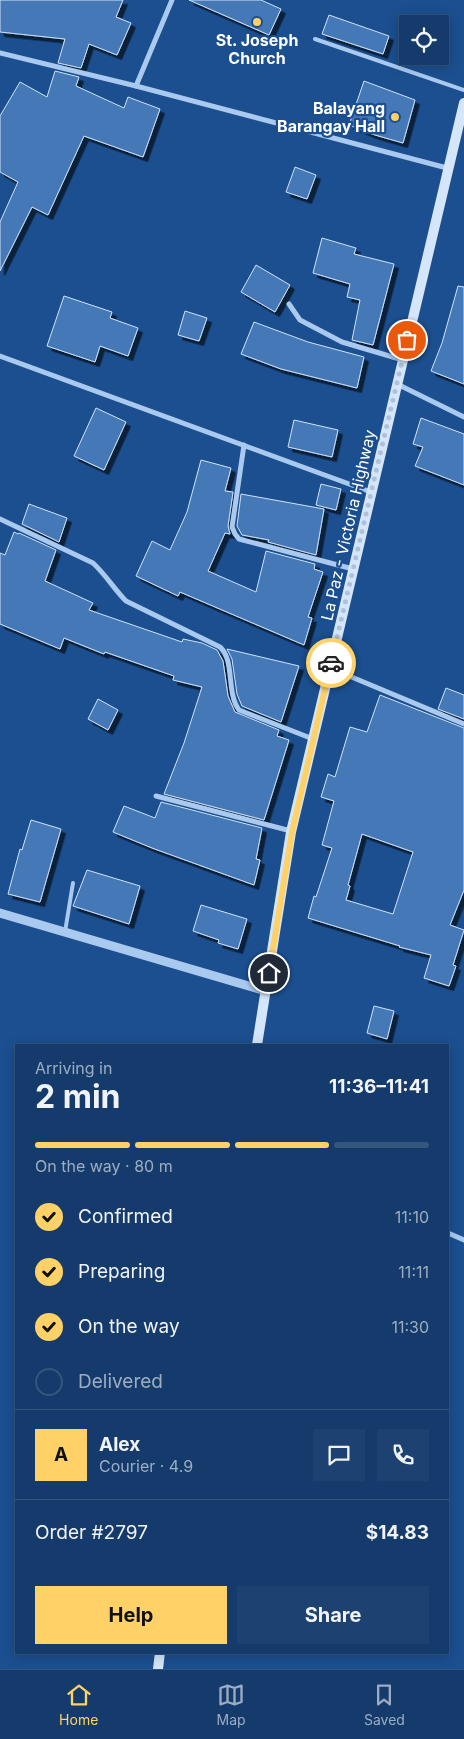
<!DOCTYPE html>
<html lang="en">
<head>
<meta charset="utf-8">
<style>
  :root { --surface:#143b6b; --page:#1d4271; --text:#f1f3f6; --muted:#9dadc1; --line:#33557e; --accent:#ffd166 }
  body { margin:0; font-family:Inter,sans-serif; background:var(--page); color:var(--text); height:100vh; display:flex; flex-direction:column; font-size:19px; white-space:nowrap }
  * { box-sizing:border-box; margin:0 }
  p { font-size:16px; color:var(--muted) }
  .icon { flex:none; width:28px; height:28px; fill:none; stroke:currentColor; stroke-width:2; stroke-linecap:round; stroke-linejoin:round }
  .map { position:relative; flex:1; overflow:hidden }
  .panel { position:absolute; left:15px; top:1044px; width:434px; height:610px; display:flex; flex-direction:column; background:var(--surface); border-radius:0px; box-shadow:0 2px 12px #0003,0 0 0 1px var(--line) }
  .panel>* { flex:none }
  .tools { position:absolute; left:399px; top:15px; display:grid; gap:10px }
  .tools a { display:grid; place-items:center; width:50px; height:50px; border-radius:0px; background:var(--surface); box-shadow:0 2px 12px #0003,0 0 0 1px var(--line); font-size:25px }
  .pin { position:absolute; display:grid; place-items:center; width:42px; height:42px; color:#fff; margin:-21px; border:2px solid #fff; border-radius:50%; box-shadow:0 1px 5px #0007 }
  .courier { position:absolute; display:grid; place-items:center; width:50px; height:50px; margin:-25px; border:4px solid #ffd166; border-radius:50%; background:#fff; color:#222; box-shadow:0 1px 6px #0007 }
  .headline em { font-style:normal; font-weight:700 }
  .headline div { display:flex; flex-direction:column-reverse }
  .headline { display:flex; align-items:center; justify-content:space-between; height:85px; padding:0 20px }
  h1 { font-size:32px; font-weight:700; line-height:38px }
  .bar { display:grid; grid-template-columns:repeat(4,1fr); gap:8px 5px; align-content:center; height:60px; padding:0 20px }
  .bar i { height:6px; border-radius:4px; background:var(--line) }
  .bar .current { background:var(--accent) }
  .bar p { grid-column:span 4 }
  .line { display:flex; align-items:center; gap:12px; padding:0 20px; border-top:1px solid var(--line) }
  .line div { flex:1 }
  .round { display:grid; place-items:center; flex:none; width:52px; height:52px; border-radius:0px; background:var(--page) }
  ol { padding:0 20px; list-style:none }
  li { display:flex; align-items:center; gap:15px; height:55px }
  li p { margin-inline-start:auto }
  li .icon { padding:5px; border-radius:50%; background:var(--accent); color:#111; stroke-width:4 }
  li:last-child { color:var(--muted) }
  li i { width:28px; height:28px; border:2px solid var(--line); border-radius:50% }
  .button { display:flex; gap:10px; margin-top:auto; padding:10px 20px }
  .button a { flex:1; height:58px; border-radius:0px; background:var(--accent); color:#111; font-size:20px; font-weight:700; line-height:58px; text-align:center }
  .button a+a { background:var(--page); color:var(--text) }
  .tab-bar { display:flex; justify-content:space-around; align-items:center; height:70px; border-top:1px solid var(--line); background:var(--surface); font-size:14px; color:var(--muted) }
  .tab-bar a { display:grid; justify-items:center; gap:2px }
  .tab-bar .current { color:var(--accent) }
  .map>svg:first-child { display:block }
</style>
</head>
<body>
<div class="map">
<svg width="464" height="1669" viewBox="0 0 464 1669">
  <defs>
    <filter id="shadow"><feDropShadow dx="4.5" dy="4.5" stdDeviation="0" flood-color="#0009"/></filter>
  </defs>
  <rect width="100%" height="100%" fill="#1b4f8f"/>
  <!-- building -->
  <g fill="#4478b7" stroke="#cfe3fa" fill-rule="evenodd" filter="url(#shadow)">
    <polygon points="0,0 123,0 116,17 131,23 117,55 89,44 81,68 58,63 65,39 0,32"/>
    <polygon points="189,0 261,0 281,9 269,35"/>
    <polygon points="329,15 389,36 383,54 322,34"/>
    <polygon points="55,71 79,77 76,86 124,108 128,97 160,109 143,157 84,136 48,215 32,207 0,271 0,222 18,182 0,172 0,116 20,82 47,97"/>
    <polygon points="364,81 415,100 403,143 375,135 349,125"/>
    <polygon points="295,167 316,175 307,199 286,192"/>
    <polygon points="322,238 356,248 354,254 394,264 373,345 352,340 360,300 347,297 350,284 313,273"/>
    <polygon points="256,265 290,285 275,312 241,292"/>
    <polygon points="458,286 464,287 464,384 431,371 442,343"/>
    <polygon points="64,296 112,312 110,318 138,328 128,356 100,346 95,362 47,346"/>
    <polygon points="185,311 207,318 199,341 178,335"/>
    <polygon points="254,322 308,342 364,357 357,388 281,369 241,354"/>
    <polygon points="96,408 126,422 104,470 74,456"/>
    <polygon points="421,418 464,434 464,485 415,466 423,447 413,444"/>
    <polygon points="294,420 338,430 332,457 288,447"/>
    <polygon points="201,460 231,468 225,491 233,492 228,526 230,534 225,533 208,571 256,592 266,551 315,564 314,569 323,572 308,617 312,618 304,645 180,592 178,596 136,576 152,541 170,550 187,512"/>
    <polygon points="321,484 341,489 336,510 316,505"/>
    <polygon points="241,494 324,509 316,555 268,542 269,540 242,535 237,526"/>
    <polygon points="29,504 67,518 59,542 22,524"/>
    <polygon points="14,532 18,534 19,533 56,550 45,581 93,603 89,610 182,642 183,639 202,643 217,650 223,661 228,696 235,712 279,730 277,736 289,740 264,820 164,794 184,743 202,687 173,680 174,676 105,652 104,654 64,638 60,649 0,624 0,553 5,555"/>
    <polygon points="227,649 299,666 281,722 242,706 237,694 232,659"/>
    <polygon points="446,688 464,695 464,719 438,709"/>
    <path d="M380,695L464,728V890L450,925L464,930L453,965L456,966L449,986L424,978L431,955L399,947L400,946L308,918L314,896L316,897L332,848L322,845L334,801L321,797L328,774L335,777L350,727L367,732ZM362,834L413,852L393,914L346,900L350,886L348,885Z"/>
    <polygon points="98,699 118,710 108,730 88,719"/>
    <polygon points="161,802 262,828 256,859 260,860 254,885 152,848 113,832 124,806 155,818"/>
    <polygon points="31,820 61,829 40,902 8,894 20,849 22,850"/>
    <polygon points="87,870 140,886 129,924 73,906"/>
    <polygon points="201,905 247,919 238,949 218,943 219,940 193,931"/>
    <polygon points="374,1006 394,1011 387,1039 367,1033"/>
  </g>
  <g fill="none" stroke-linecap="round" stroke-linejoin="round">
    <!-- service -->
    <g stroke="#a9c9ee" stroke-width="4">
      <polyline points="315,39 464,90"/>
      <polyline points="65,932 73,883"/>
    </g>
    <!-- minor -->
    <g stroke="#a9c9ee" stroke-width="5">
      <polyline points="0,53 136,86 447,168"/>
      <polyline points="136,86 172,0"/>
      <polyline points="289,304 300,320 342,342 403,360"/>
      <polyline points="0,356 371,492"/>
      <polyline points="397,384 464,417"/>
      <polyline points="244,445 232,527 235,534 239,539 353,569"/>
      <path d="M0,519L93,563C106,575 114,589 126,601L220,647C235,660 226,693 239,710L313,739"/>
      <polyline points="330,668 464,724"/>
      <polyline points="156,796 291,831"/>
      <polyline points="448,1233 464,1240"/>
    </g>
    <!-- tertiary -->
    <polyline stroke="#a9c9ee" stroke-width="9" points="0,913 266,991"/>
    <!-- secondary -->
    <g stroke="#d6e6fa" stroke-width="10">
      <polyline points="257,1045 291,832 464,103"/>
      <polyline points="158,1669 160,1652"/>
    </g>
  </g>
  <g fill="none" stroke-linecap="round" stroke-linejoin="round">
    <!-- done -->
    <polyline stroke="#afc1d8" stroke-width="5" stroke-dasharray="0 9" points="331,663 407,340"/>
    <!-- route -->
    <polyline stroke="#ffd166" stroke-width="6" points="269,973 292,832 331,663"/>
  </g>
  <!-- markers -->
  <g fill="#ffd166" stroke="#1b4f8f" stroke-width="2">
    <circle cx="257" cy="22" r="5"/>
    <circle cx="395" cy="117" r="5"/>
  </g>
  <g text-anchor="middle" stroke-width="4.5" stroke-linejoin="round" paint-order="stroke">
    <!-- poi labels -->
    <g font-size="16" font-weight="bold" fill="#fff" stroke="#1b4f8f">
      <text x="257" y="46">St. Joseph<tspan x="257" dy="18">Church</tspan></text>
      <text x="385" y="114" text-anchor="end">Balayang<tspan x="385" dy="18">Barangay Hall</tspan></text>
    </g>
    <!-- street labels -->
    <g font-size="16" fill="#fff" stroke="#1b4f8f">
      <text transform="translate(348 525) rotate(-77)" y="6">La Paz - Victoria Highway</text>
    </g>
  </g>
</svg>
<div class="tools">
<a><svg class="icon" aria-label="locate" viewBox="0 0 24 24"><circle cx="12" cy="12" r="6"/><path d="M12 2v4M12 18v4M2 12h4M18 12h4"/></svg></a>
</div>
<div class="pin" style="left:407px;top:340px;background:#ea580c"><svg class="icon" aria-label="bag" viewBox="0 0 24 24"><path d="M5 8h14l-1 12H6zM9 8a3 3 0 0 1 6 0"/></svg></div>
<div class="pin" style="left:269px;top:973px;background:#1f2937"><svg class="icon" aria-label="home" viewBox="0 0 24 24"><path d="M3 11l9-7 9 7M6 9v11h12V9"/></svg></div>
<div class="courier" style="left:331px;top:663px"><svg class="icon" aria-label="car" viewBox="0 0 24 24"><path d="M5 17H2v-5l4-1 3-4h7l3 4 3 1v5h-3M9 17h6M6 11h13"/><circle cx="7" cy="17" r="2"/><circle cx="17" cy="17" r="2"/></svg></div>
<section class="panel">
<div class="headline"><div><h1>2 min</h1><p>Arriving in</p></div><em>11:36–11:41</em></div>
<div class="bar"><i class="current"></i><i class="current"></i><i class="current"></i><i></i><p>On the way · 80 m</p></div>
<ol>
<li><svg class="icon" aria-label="check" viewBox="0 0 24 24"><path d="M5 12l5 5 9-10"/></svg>Confirmed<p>11:10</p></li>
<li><svg class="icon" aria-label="check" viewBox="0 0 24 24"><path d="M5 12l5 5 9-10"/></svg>Preparing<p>11:11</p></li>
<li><svg class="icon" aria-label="check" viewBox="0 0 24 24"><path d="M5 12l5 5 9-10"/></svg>On the way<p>11:30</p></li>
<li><i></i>Delivered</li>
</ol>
<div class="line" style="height:90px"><b class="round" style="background:var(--accent);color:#111">A</b><div><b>Alex</b><p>Courier · 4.9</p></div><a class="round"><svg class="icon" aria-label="chat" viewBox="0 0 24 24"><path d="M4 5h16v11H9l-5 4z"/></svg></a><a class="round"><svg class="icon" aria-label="phone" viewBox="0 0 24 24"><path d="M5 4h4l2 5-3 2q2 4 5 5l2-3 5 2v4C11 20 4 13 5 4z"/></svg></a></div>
<div class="line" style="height:65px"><div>Order #2797</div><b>$14.83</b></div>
<div class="button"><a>Help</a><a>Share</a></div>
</section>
</div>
<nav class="tab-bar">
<a class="current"><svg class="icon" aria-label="home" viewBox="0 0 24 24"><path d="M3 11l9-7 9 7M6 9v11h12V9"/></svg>Home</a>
<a><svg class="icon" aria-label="map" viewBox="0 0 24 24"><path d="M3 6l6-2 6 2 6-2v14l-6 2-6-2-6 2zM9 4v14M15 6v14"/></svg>Map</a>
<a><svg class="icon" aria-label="saved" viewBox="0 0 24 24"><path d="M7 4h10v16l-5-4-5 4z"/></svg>Saved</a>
</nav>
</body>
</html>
